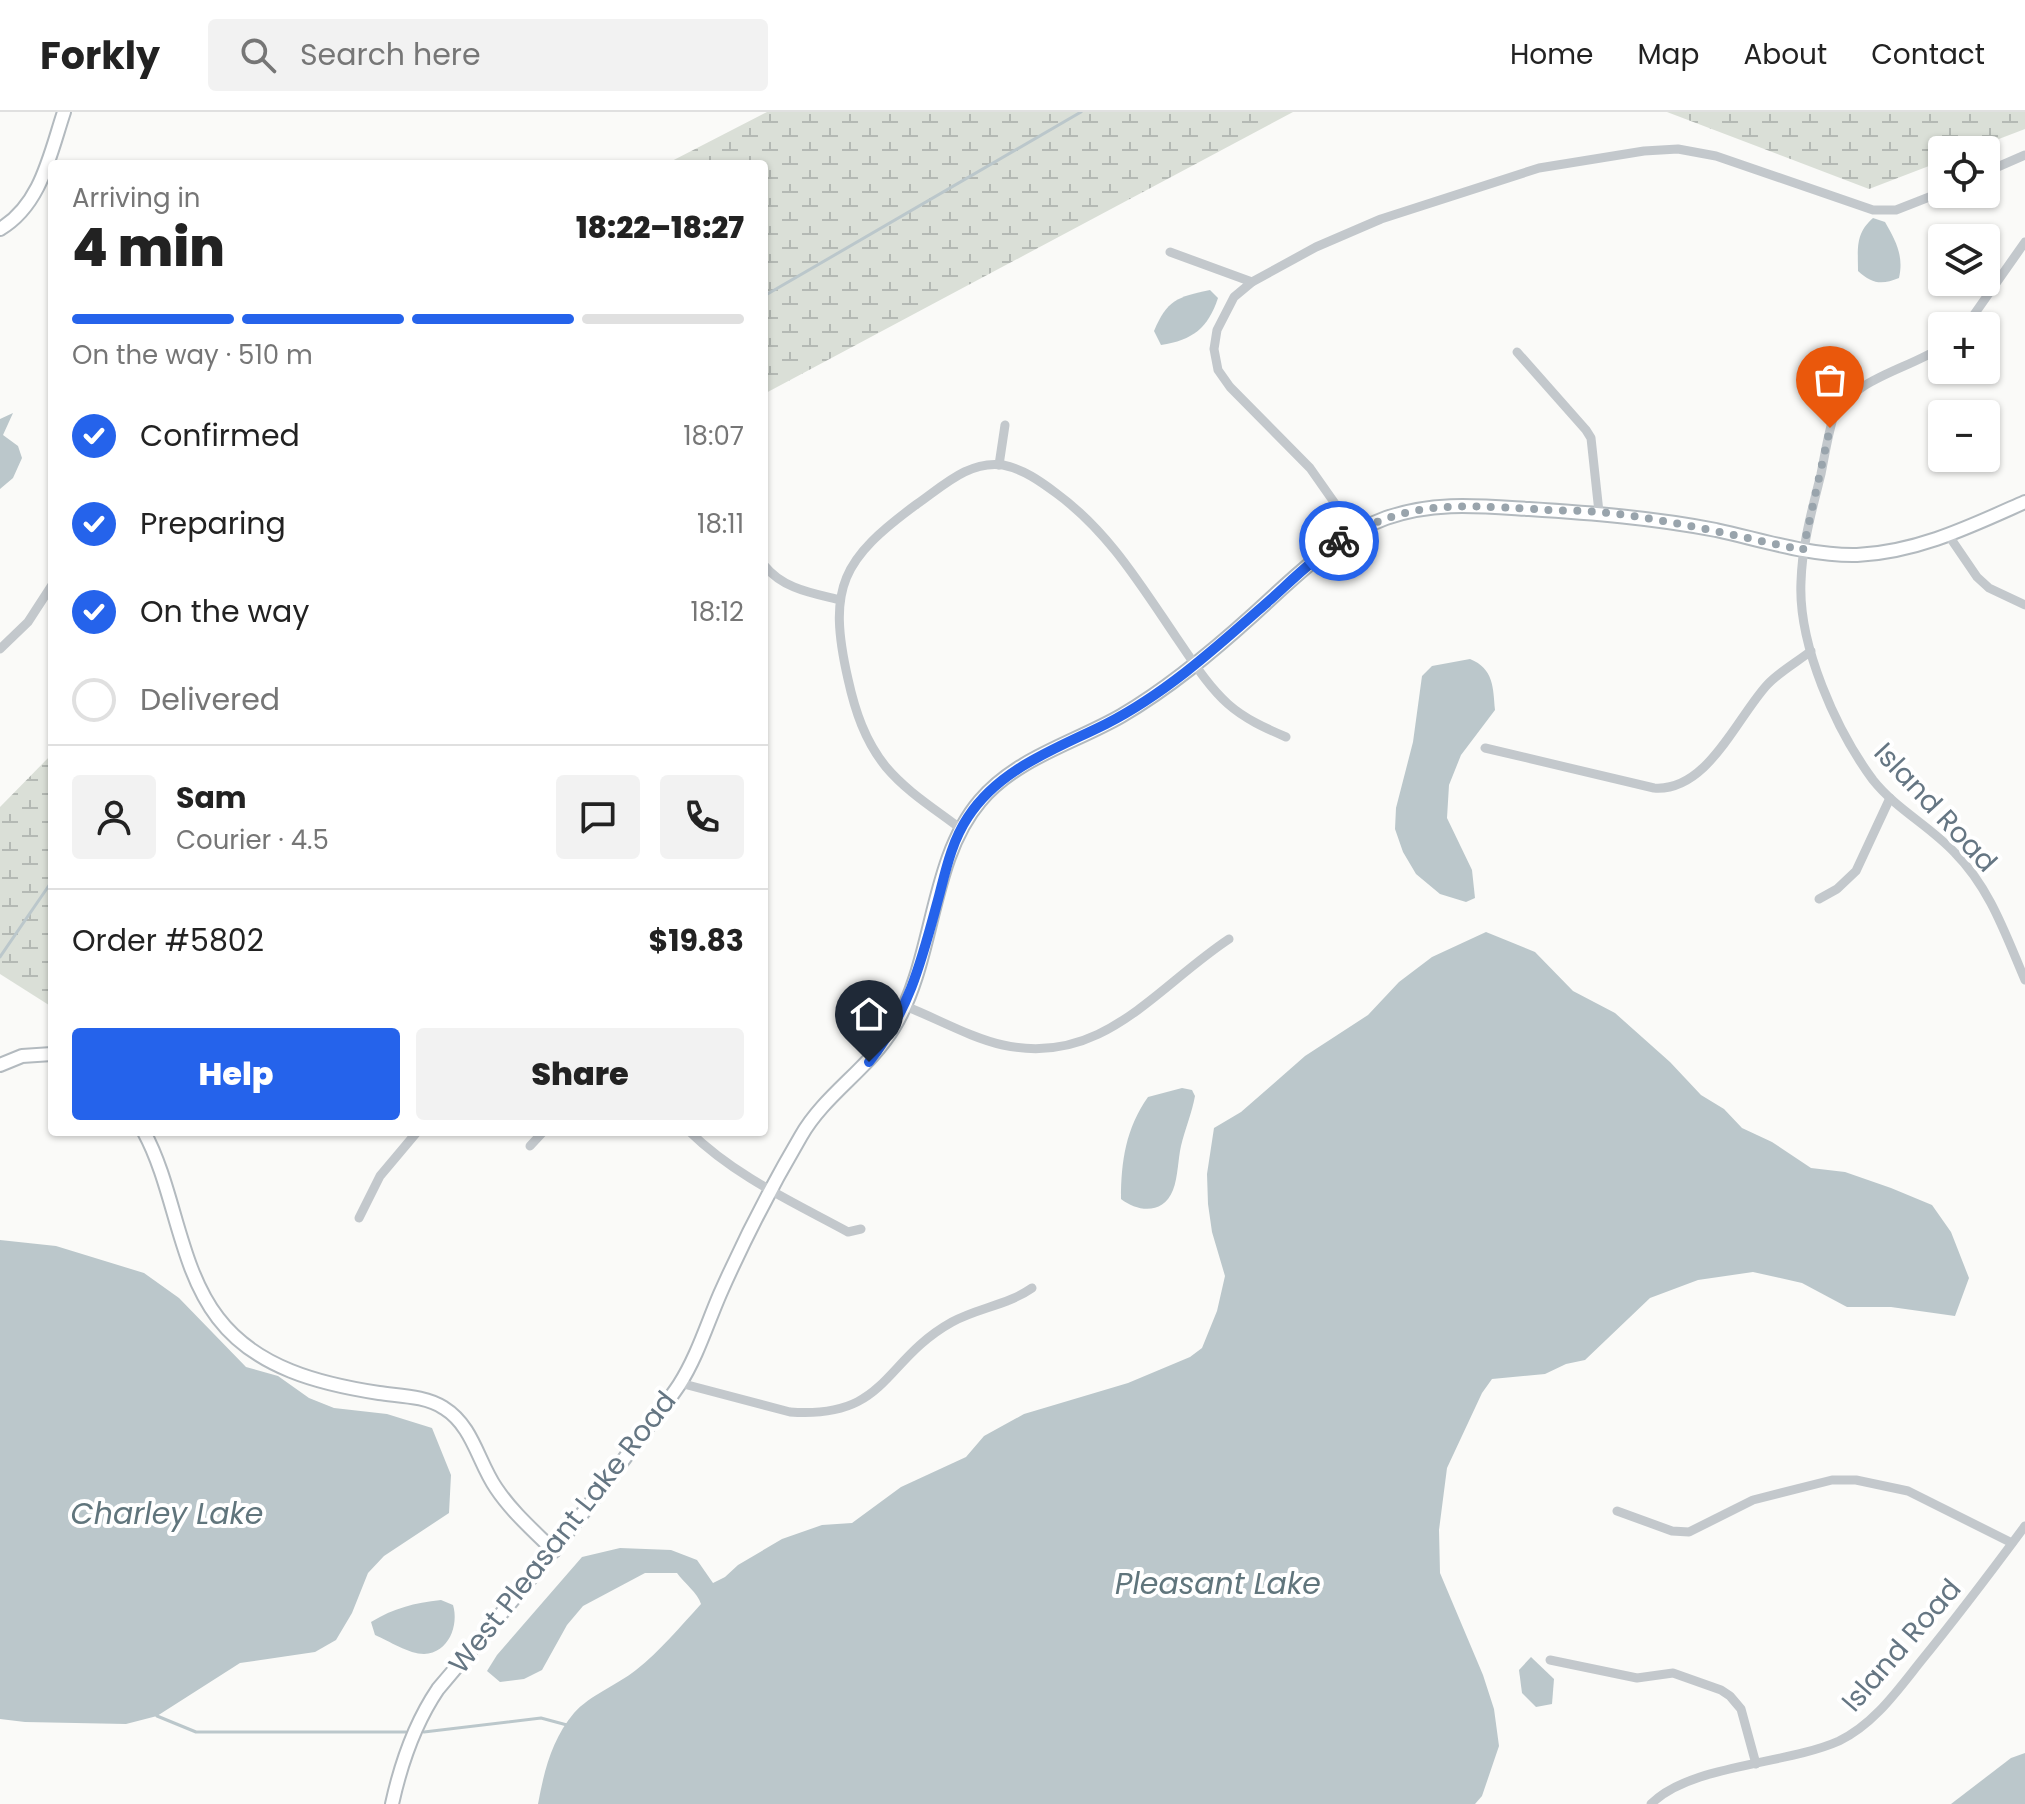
<!DOCTYPE html>
<html lang="en">
<head>
<meta charset="utf-8">
<style>
  :root { --surface:#fff; --page:#f2f2f2; --text:#222; --muted:#767676; --line:#e0e0e0; --accent:#2563eb }
  body { margin:0; font-family:Poppins,sans-serif; background:var(--page); color:var(--text); height:100vh; display:flex; flex-direction:column; font-size:30px; white-space:nowrap }
  * { box-sizing:border-box; margin:0 }
  p { font-size:26px; color:var(--muted) }
  .icon { flex:none; width:44px; height:44px; fill:none; stroke:currentColor; stroke-width:2; stroke-linecap:round; stroke-linejoin:round }
  .map { position:relative; flex:1; overflow:hidden }
  .details { position:absolute; left:48px; top:48px; width:720px; height:976px; display:flex; flex-direction:column; background:var(--surface); border-radius:8px; box-shadow:0 2px 6px #0004 }
  .details>* { flex:none }
  .buttons { position:absolute; left:1928px; top:24px; display:grid; gap:16px }
  .buttons a { display:grid; place-items:center; width:72px; height:72px; border-radius:8px; background:var(--surface); box-shadow:0 2px 6px #0004; font-size:40px }
  .pin { position:absolute; display:grid; place-items:center; width:68px; height:68px; color:#fff; margin:-82px -34px; border-radius:50% 50% 50% 0; rotate:-45deg; box-shadow:0 0 8px #0007 }
  .pin .icon { rotate:45deg }
  .courier { position:absolute; display:grid; place-items:center; width:80px; height:80px; margin:-40px; border:6px solid #2563eb; border-radius:50%; background:#fff; color:#222; box-shadow:0 2px 10px #0007 }
  .summary em { font-style:normal; font-weight:800 }
  .summary div { display:flex; flex-direction:column-reverse }
  .summary { display:flex; align-items:center; justify-content:space-between; height:136px; padding:0 24px }
  h1 { font-size:52px; font-weight:800; line-height:60px }
  .bar { display:grid; grid-template-columns:repeat(4,1fr); gap:12px 8px; align-content:center; height:96px; padding:0 24px }
  .bar i { height:10px; border-radius:6px; background:var(--line) }
  .bar .on { background:var(--accent) }
  .bar p { grid-column:span 4 }
  .line { display:flex; align-items:center; gap:20px; padding:0 24px; border-top:2px solid var(--line) }
  .line div { flex:1 }
  .round { display:grid; place-items:center; flex:none; width:84px; height:84px; border-radius:8px; background:var(--page) }
  ol { padding:0 24px; list-style:none }
  li { display:flex; align-items:center; gap:24px; height:88px }
  li p { margin-inline-start:auto }
  li .icon { padding:8px; border-radius:50%; background:var(--accent); color:#fff; stroke-width:4 }
  li:last-child { color:var(--muted) }
  li i { width:44px; height:44px; border:4px solid var(--line); border-radius:50% }
  .primary-button { display:flex; gap:16px; margin-top:auto; padding:16px 24px }
  .primary-button a { flex:1; height:92px; border-radius:8px; background:var(--accent); color:#fff; font-size:32px; font-weight:800; line-height:92px; text-align:center }
  .primary-button a+a { background:var(--page); color:var(--text) }
  header { display:flex; align-items:center; gap:48px; box-sizing:border-box; height:112px; padding:0 40px; background:var(--surface); border-bottom:2px solid var(--line) }
  header strong { font-size:38px }
  nav { display:flex; gap:44px; margin-inline-start:auto; font-size:28px }
  .search { width:560px; height:72px; background:var(--page); display:flex; align-items:center; gap:20px; box-sizing:border-box; padding:0 28px; border-radius:8px; color:var(--muted); font-size:30px }
  .map>svg:first-child { display:block }
</style>
</head>
<body>
<header>
<strong>Forkly</strong>
<div class="search"><svg class="icon" aria-label="search" viewBox="0 0 24 24"><circle cx="10" cy="10" r="6"/><path d="M15 15l6 6"/></svg>Search here</div>
<nav><a>Home</a><a>Map</a><a>About</a><a>Contact</a></nav>
</header>
<div class="map">
<svg width="2025" height="1692" viewBox="0 0 2025 1692">
  <defs>
    <pattern id="wetland-marsh" width="20" height="14" patternUnits="userSpaceOnUse" patternTransform="scale(2)"><rect width="20" height="14" fill="#dadfd7"/><path d="M1 5h8M5 5V1M11 12h8M15 12V8" fill="none" stroke="#b4b9b4"/></pattern>
  </defs>
  <rect width="100%" height="100%" fill="#fafaf8"/>
  <!-- wetland -->
  <g fill="url(#wetland-marsh)">
    <polygon points="767,0 1293,0 764,282 764,52 666,52"/>
    <polygon points="1667,0 2025,0 2025,17 1970,38 1942,38 1942,49 1869,77"/>
    <polygon points="52,642 52,895 0,862 0,695"/>
  </g>
  <!-- water -->
  <g fill="#bbc7cb">
    <path d="M1873,106L1885,110C1896,129 1904,144 1899,166C1882,173 1872,172 1858,159C1858,136 1855,122 1873,106Z"/>
    <path d="M1210,178L1218,186C1208,216 1193,228 1161,233L1154,219C1167,188 1177,185 1210,178Z"/>
    <polygon points="13,301 3,323 18,334 22,346 13,366 0,377 0,307"/>
    <path d="M1470,547C1494,557 1493,575 1495,598L1461,643L1449,673L1447,706L1472,758L1475,786L1466,790L1440,782L1416,762L1403,740L1395,717L1396,696L1413,630L1422,564L1432,554Z"/>
    <path d="M1486,820L1535,840L1573,879L1615,901L1670,950L1701,983L1724,997L1742,1016L1772,1030L1811,1056L1845,1060L1891,1076L1932,1093L1951,1120L1969,1166L1955,1204L1891,1195H1847L1802,1171L1753,1160L1698,1168L1650,1186L1585,1248L1566,1252L1545,1262L1492,1267L1482,1281L1447,1356L1439,1418L1440,1461L1483,1563L1494,1597L1499,1634L1482,1684L1475,1692H538C544,1659 552,1627 574,1601C590,1583 617,1573 636,1558C660,1539 680,1515 701,1492C698,1481 684,1471 677,1461H645L583,1494L567,1513L542,1558L524,1567L500,1570L487,1559L497,1543L582,1445L620,1436L671,1438L697,1448L713,1471L725,1465L738,1453L782,1427L822,1413L852,1411L901,1375L966,1345L984,1324L1024,1302L1128,1271L1190,1245L1202,1236L1217,1199L1225,1164L1212,1120L1208,1092L1207,1062L1214,1016L1241,1000L1305,944L1368,903L1399,870L1432,845Z"/>
    <path d="M1182,976L1192,978L1195,984C1192,1001 1185,1017 1181,1034C1178,1047 1178,1065 1173,1078C1163,1103 1138,1100 1121,1087C1121,1049 1126,1016 1148,985Z"/>
    <polygon points="0,1128 56,1134 144,1161 179,1186 246,1255 278,1264 309,1286 334,1296 387,1302 432,1316 451,1363 449,1401 384,1444 368,1461 352,1501 336,1528 315,1540 240,1551 157,1604 126,1612 25,1610 0,1607"/>
    <path d="M441,1488L453,1493C459,1513 449,1541 424,1542C409,1542 389,1529 375,1523L371,1510C394,1496 414,1491 441,1488Z"/>
    <polygon points="1531,1545 1554,1567 1552,1592 1536,1595 1522,1581 1519,1558"/>
    <polygon points="2025,1641 2025,1692 1951,1692 2011,1646"/>
  </g>
  <g fill="none" stroke-linecap="round" stroke-linejoin="round">
    <!-- stream -->
    <g stroke="#bbc7cb" stroke-width="3">
      <polyline points="764,184 1081,0"/>
      <polyline points="0,845 52,769"/>
      <polyline points="157,1604 196,1620 406,1620"/>
      <polyline points="424,1620 541,1606 567,1613"/>
    </g>
    <defs>
      <g id="secondary">
        <path d="M0,117C41,93 50,42 64,0"/>
        <polyline points="0,953 22,944 52,942"/>
        <path d="M144,1020C175,1077 178,1154 218,1206C256,1256 320,1272 379,1281C400,1284 426,1284 444,1296C473,1314 478,1350 496,1376C512,1400 534,1419 554,1439"/>
        <path d="M392,1692C401,1651 415,1611 438,1577C505,1498 571,1419 633,1335C648,1314 665,1294 679,1273C697,1245 707,1212 720,1182C744,1128 771,1075 801,1024C825,982 869,957 894,915C935,847 929,749 980,689C1016,646 1074,631 1121,604C1169,576 1212,540 1253,503C1294,466 1333,425 1386,406C1434,389 1480,394 1529,397C1592,401 1654,406 1716,418C1762,428 1810,444 1857,443C1918,440 1971,414 2025,390"/>
      </g>
    </defs>
    <!-- secondary casing -->
    <use href="#secondary" stroke="#b3babf" stroke-width="16"/>
    <!-- street -->
    <g stroke="#c3c8cc" stroke-width="9">
      <polyline points="1986,60 2025,43"/>
      <polyline points="1170,140 1252,170"/>
      <polyline points="1966,214 2025,130"/>
      <path d="M1942,235C1906,258 1858,265 1834,303C1828,322 1825,342 1821,362C1812,398 1802,433 1801,470C1798,533 1836,618 1873,668C1896,697 1930,714 1955,741C1990,776 2006,824 2025,868"/>
      <polyline points="1517,240 1586,318 1591,326 1599,400"/>
      <polyline points="999,353 1005,313"/>
      <polyline points="1355,420 1310,356 1230,275 1218,258 1214,237 1217,218 1234,185 1252,170 1316,135 1381,107 1539,56 1644,39 1678,37 1716,44 1873,98 1896,98 1942,80"/>
      <polyline points="1949,424 1977,465 1989,476 2025,493"/>
      <path d="M764,453C783,477 812,481 840,488"/>
      <polyline points="0,537 28,510 52,473"/>
      <path d="M1485,636L1654,676C1707,680 1736,607 1767,573C1779,560 1797,550 1811,539"/>
      <path d="M961,717C935,697 907,680 886,655C865,629 855,599 848,567C827,475 842,447 917,392C943,374 969,348 1003,353C1023,357 1040,369 1056,381C1108,419 1140,472 1176,525C1192,548 1207,573 1228,592C1245,607 1265,616 1286,625"/>
      <polyline points="1819,787 1837,777 1856,759 1890,686"/>
      <path d="M905,894C936,906 971,926 1003,933C1102,955 1155,876 1229,827"/>
      <path d="M690,1020C735,1064 793,1090 848,1120L861,1117"/>
      <polyline points="530,1034 543,1020"/>
      <polyline points="359,1106 380,1064 417,1020"/>
      <path d="M680,1271L790,1300C888,1307 882,1249 952,1210C977,1196 1008,1193 1032,1176"/>
      <polyline points="1617,1399 1672,1419 1689,1420 1753,1388 1832,1368 1856,1368 1908,1379 2012,1431"/>
      <polyline points="1550,1548 1637,1566 1673,1561 1721,1578 1730,1584 1741,1597 1756,1652"/>
      <path d="M1651,1692C1691,1652 1785,1653 1839,1629C1874,1612 1897,1579 1921,1549C1957,1505 1991,1460 2025,1414"/>
    </g>
    <!-- secondary -->
    <use href="#secondary" stroke="#fff" stroke-width="12"/>
  </g>
  <g fill="none" stroke-linecap="round" stroke-linejoin="round">
    <!-- done -->
    <path stroke="#99a4ac" stroke-width="8" stroke-dasharray="0 14.4" d="M1339,429C1408,388 1456,393 1533,397C1555,399 1578,398 1600,400C1669,407 1736,424 1803,438L1830,316"/>
    <!-- route -->
    <path stroke="#2563eb" stroke-width="10" d="M869,950C910,898 922,847 939,784C946,757 952,729 968,705C1000,656 1056,637 1106,612C1167,581 1219,533 1270,488C1292,468 1314,446 1339,429"/>
  </g>
  <g text-anchor="middle" stroke-width="8" stroke-linejoin="round" paint-order="stroke">
    <!-- street labels -->
    <g font-size="28" fill="#657683" stroke="#fff">
      <text transform="translate(1936 695) rotate(47)" y="10">Island Road</text>
      <text transform="translate(562 1420) rotate(-52)" y="10">West Pleasant Lake Road</text>
      <text transform="translate(1901 1533) rotate(-49)" y="10">Island Road</text>
    </g>
    <!-- water labels -->
    <g font-size="30" font-style="italic" fill="#60757c" stroke="#fff">
      <text x="167" y="1412">Charley Lake</text>
      <text x="1218" y="1482">Pleasant Lake</text>
    </g>
  </g>
</svg>
<div class="buttons">
<a><svg class="icon" aria-label="locate" viewBox="0 0 24 24"><circle cx="12" cy="12" r="6"/><path d="M12 2v4M12 18v4M2 12h4M18 12h4"/></svg></a>
<a><svg class="icon" aria-label="layers" viewBox="0 0 24 24"><path d="M12 4l9 5-9 5-9-5zM3 14l9 5 9-5"/></svg></a>
<a>+</a>
<a>−</a>
</div>
<div class="pin" style="left:1830px;top:316px;background:#ea580c"><svg class="icon" aria-label="bag" viewBox="0 0 24 24"><path d="M5 8h14l-1 12H6zM9 8a3 3 0 0 1 6 0"/></svg></div>
<div class="pin" style="left:869px;top:950px;background:#1f2937"><svg class="icon" aria-label="home" viewBox="0 0 24 24"><path d="M3 11l9-7 9 7M6 9v11h12V9"/></svg></div>
<div class="courier" style="left:1339px;top:429px"><svg class="icon" aria-label="bike" viewBox="0 0 24 24"><circle cx="6" cy="16" r="4"/><circle cx="18" cy="16" r="4"/><path d="M6 16l4-8h5l3 8M10 8l3 8H6M13 5h3"/></svg></div>
<section class="details">
<div class="summary"><div><h1>4 min</h1><p>Arriving in</p></div><em>18:22–18:27</em></div>
<div class="bar"><i class="on"></i><i class="on"></i><i class="on"></i><i></i><p>On the way · 510 m</p></div>
<ol>
<li><svg class="icon" aria-label="check" viewBox="0 0 24 24"><path d="M5 12l5 5 9-10"/></svg>Confirmed<p>18:07</p></li>
<li><svg class="icon" aria-label="check" viewBox="0 0 24 24"><path d="M5 12l5 5 9-10"/></svg>Preparing<p>18:11</p></li>
<li><svg class="icon" aria-label="check" viewBox="0 0 24 24"><path d="M5 12l5 5 9-10"/></svg>On the way<p>18:12</p></li>
<li><i></i>Delivered</li>
</ol>
<div class="line" style="height:144px"><a class="round"><svg class="icon" aria-label="person" viewBox="0 0 24 24"><circle cx="12" cy="8" r="4"/><path d="M4 21q1-7 8-7t8 7"/></svg></a><div><b>Sam</b><p>Courier · 4.5</p></div><a class="round"><svg class="icon" aria-label="chat" viewBox="0 0 24 24"><path d="M4 5h16v11H9l-5 4z"/></svg></a><a class="round"><svg class="icon" aria-label="phone" viewBox="0 0 24 24"><path d="M5 4h4l2 5-3 2q2 4 5 5l2-3 5 2v4C11 20 4 13 5 4z"/></svg></a></div>
<div class="line" style="height:104px"><div>Order #5802</div><b>$19.83</b></div>
<div class="primary-button"><a>Help</a><a>Share</a></div>
</section>
</div>
</body>
</html>
